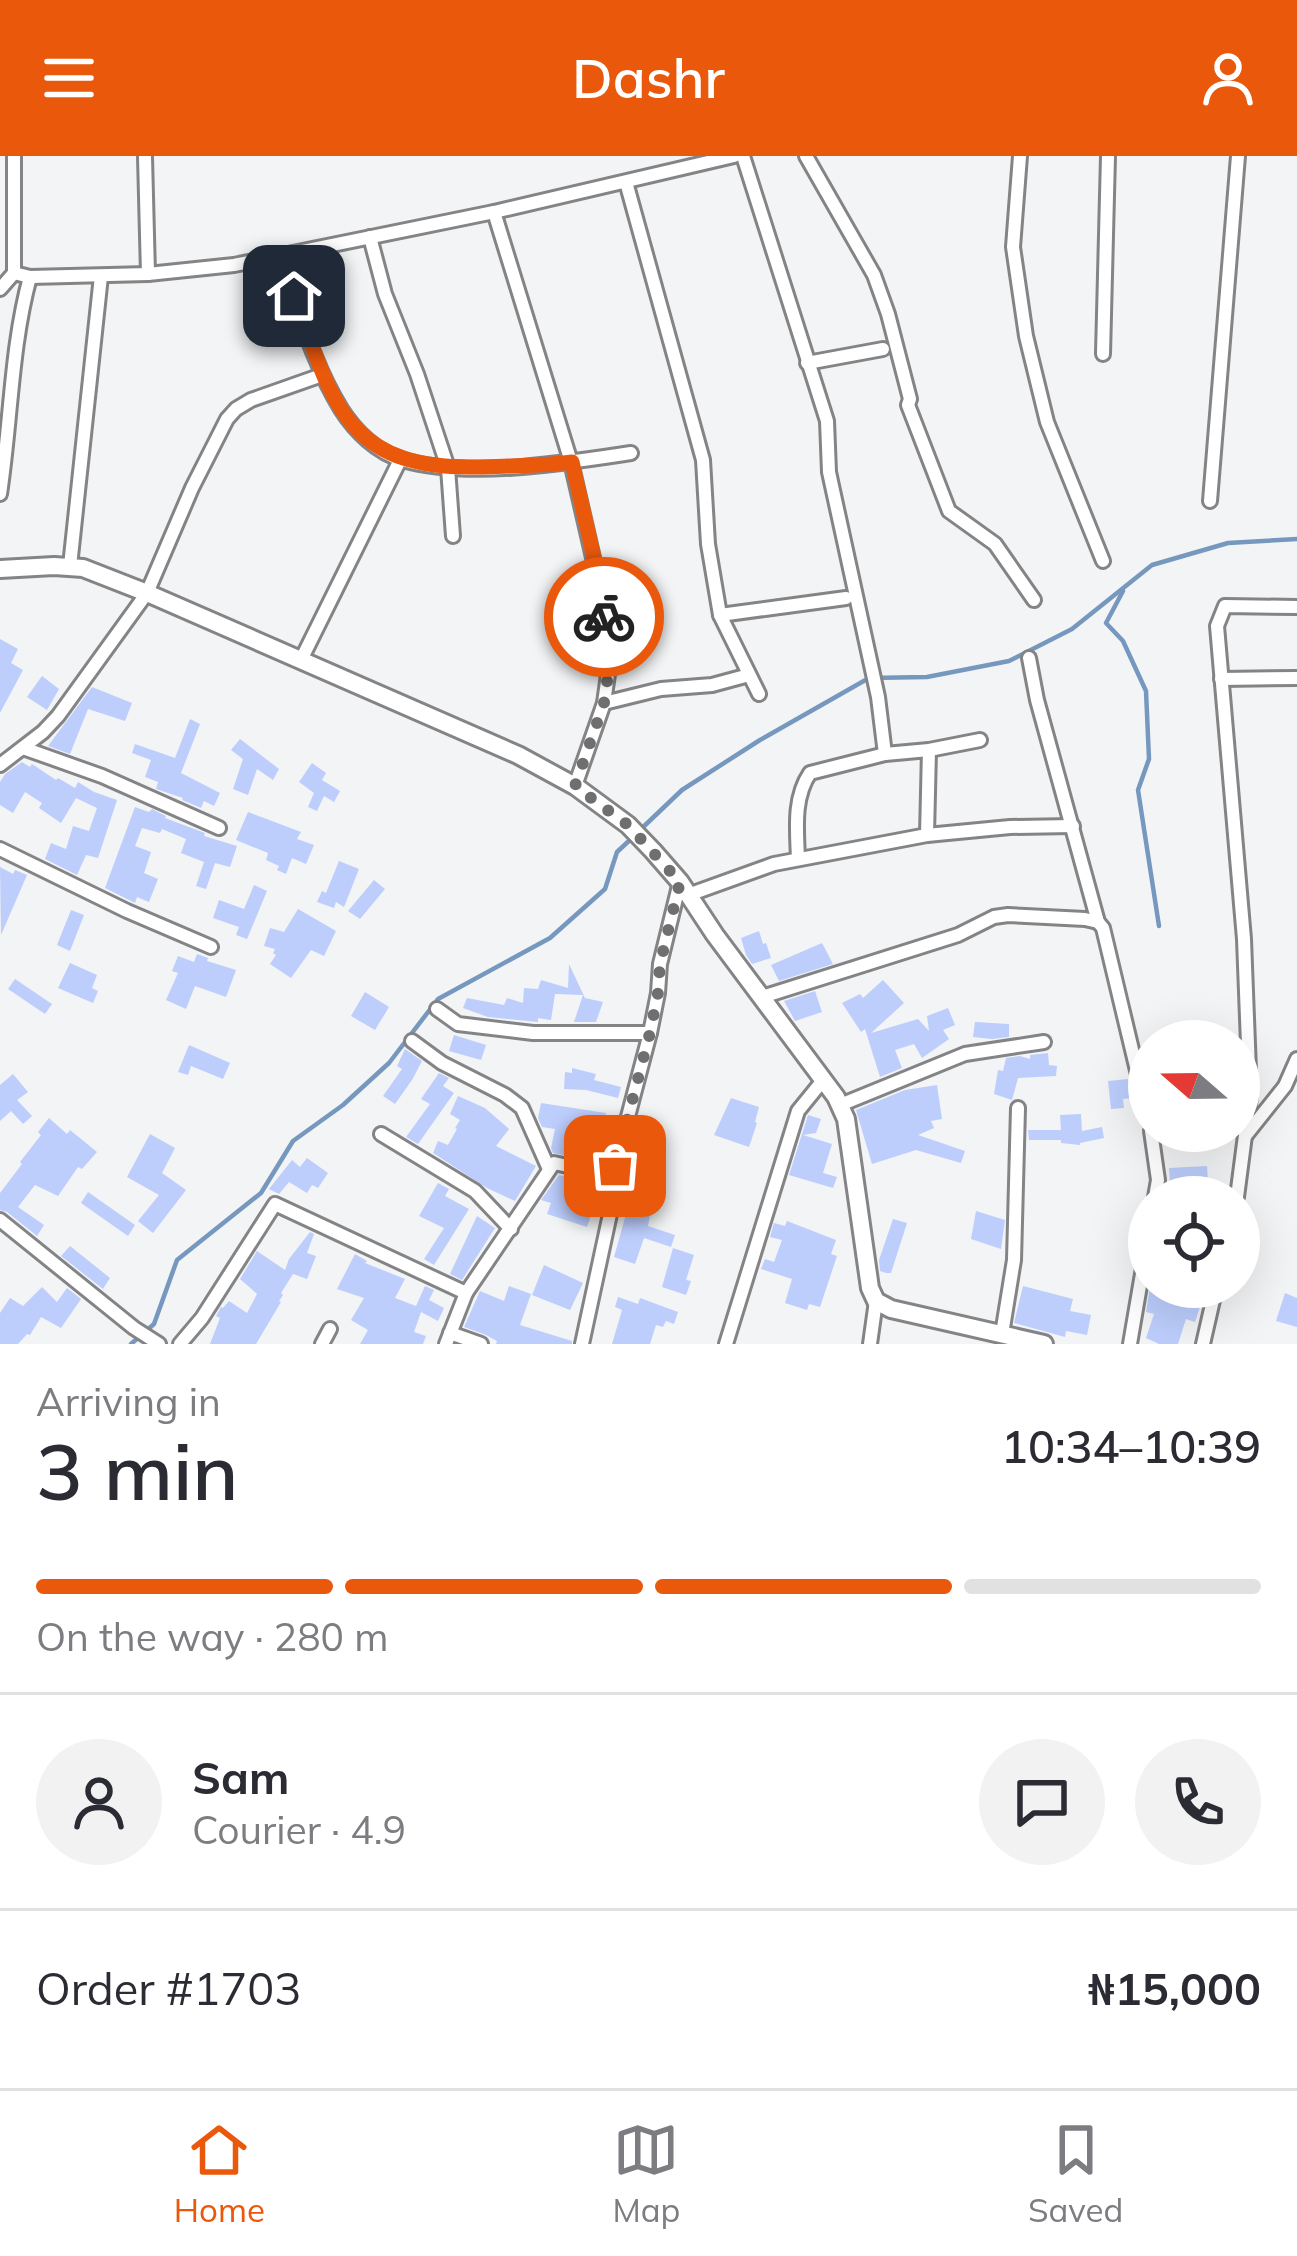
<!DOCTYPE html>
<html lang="en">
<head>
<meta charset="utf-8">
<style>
  :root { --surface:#fff; --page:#f2f2f3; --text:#2b2b33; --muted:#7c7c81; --line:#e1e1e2; --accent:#ea580c }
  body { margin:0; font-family:Mulish,sans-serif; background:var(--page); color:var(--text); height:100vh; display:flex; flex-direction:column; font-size:45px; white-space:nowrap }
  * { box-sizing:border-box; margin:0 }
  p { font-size:39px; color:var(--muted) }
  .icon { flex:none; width:66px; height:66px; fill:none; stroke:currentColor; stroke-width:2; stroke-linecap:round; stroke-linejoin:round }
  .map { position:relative; height:1188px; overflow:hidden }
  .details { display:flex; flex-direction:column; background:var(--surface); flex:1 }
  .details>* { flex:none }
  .needle { width:78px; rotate:290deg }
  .controls { position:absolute; left:1128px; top:864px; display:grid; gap:24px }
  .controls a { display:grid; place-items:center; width:132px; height:132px; border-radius:50%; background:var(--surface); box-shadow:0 12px 48px #0002; font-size:60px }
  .pin { position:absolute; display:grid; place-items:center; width:102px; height:102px; color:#fff; margin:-51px; border-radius:24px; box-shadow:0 6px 18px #0006 }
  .courier { position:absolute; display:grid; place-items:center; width:120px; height:120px; margin:-60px; border:9px solid #ea580c; border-radius:50%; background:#fff; color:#222; box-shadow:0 3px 15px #0007 }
  .head em { font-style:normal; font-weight:600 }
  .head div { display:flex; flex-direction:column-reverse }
  .head { display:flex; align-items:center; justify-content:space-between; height:204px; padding:0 36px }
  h1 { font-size:78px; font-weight:600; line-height:90px }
  .bar { display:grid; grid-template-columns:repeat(4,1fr); gap:18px 12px; align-content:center; height:144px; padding:0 36px }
  .bar i { height:15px; border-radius:9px; background:var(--line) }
  .bar .selected { background:var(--accent) }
  .bar p { grid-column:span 4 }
  .line { display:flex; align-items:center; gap:30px; padding:0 36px; border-top:3px solid var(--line) }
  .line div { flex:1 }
  .round { display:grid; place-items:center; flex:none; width:126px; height:126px; border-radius:63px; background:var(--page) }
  header { display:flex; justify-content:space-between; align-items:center; height:156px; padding:0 36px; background:var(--accent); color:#fff; font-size:54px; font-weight:600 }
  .tabs { display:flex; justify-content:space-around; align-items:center; height:168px; border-top:3px solid var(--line); background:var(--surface); font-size:33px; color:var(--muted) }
  .tabs a { display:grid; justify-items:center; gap:6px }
  .tabs .selected { color:var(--accent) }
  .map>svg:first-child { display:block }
</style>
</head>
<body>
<header><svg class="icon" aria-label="menu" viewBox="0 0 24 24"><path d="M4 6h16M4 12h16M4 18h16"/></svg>Dashr<svg class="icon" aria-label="person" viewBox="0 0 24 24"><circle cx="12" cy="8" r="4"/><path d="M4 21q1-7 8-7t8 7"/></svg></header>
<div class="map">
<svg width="1297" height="1188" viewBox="0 0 1297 1188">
  <rect width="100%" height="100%" fill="#f3f4f5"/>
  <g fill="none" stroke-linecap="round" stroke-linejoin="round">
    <!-- stream -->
    <g stroke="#7698be" stroke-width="4.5">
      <polyline points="1123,435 1106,467 1123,485 1146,535 1149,603 1138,634 1159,770"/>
      <polyline points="640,674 682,634 760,584 869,522 927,521 1009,505 1072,473 1152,409 1228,387 1297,383"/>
      <polyline points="131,1188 154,1168 177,1104 261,1037 293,985 343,949 389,907 438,843 550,782 605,733 617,696 632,682"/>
    </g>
  </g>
  <!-- building -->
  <g fill="#bdcefd">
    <polygon points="0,483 18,493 11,507 23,514 0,557"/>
    <polygon points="42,520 59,533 47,554 27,541"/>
    <polygon points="92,531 132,547 125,565 88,553 70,598 48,590"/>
    <polygon points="190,563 200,568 181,617 220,637 214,650 204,645 201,652 182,644 183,642 156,633 158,626 145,621 151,604 132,597 135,588 175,602"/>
    <polygon points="240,583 279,613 273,624 257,613 248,639 233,633 243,603 231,594"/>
    <polygon points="22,606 30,611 32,608 56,624 58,622 75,632 78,626 94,636 117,644 98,702 86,699 77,719 45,703 51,687 66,693 73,670 89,675 97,652 76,642 61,667 39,652 42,647 25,636 13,657 0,649 0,626 5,618"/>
    <polygon points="312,607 326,617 322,624 340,635 334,646 324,640 317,655 308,651 314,637 299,626"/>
    <polygon points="135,651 149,656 152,653 166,660 165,662 205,677 204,680 237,690 230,711 215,707 206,733 196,730 204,706 181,697 186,683 162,673 160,677 142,672 135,690 151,696 144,717 158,723 149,746 137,741 135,747 105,732"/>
    <polygon points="248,656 301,676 297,683 314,689 306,708 292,702 286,718 277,714 279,710 266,704 268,697 236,684"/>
    <polygon points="339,705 359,713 344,751 336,746 334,752 317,746 322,735 326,737"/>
    <polygon points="0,711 13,718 15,714 27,719 1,779"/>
    <polygon points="374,724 385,733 360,763 348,755"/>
    <polygon points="254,729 267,735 247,783 236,779 239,771 213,762 219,744 244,753"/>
    <polygon points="298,753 336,775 324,800 311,794 291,822 270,808 276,799 273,797 275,793 264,790 270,772 284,776"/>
    <polygon points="71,754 84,759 70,795 57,789"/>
    <polygon points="759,775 763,788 766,787 771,802 752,808 746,799 741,782"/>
    <polygon points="822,787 833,808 779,825 771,809"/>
    <polygon points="197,798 208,802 207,805 236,814 226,841 195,830 186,853 166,844 178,817 172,815 178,800 194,806"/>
    <polygon points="70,807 97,819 92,832 98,835 93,847 58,832"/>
    <polygon points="569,808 585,842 603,846 596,866 574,866 583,839 555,838 551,864 538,862 538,866 488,861 463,852 467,842 504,849 507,842 523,847 524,832 538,833 541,824 568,832"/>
    <polygon points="15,823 52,848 45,858 8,833"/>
    <polygon points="883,824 904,847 871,877 918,863 929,875 927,860 948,852 955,869 943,874 949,883 922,902 914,888 895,894 902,912 880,921 865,873 861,876 842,847 860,838 863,842"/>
    <polygon points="815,835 822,856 795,865 784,845"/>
    <polygon points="365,836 389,851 375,874 351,860"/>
    <polygon points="975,866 1009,868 1009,881 992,883 973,881"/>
    <polygon points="454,879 486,889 481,904 449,895"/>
    <polygon points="189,889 230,907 223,923 191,910 188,919 178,916"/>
    <polygon points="405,893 422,905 412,924 395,948 383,940 402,913 397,910"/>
    <polygon points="1048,897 1049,909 1057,910 1056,920 1018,922 1012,944 994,938 998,914 1003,915 1006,902 1020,900 1030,903 1030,899"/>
    <polygon points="572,912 596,918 594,924 621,931 618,942 586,934 564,933 565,916 572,917"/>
    <polygon points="439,917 449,922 443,930 454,937 418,988 406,981 430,948 421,943"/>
    <polygon points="13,918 28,936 17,944 32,960 23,968 11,955 0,965 0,929"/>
    <polygon points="1128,923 1133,942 1123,943 1124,952 1111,953 1108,925"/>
    <polygon points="937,929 942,963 931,965 934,972 918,979 965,995 961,1007 916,994 872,1008 856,954 905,934"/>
    <polygon points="458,940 485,952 509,973 496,990 536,1010 515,1045 487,1032 433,997 438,985 448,989 457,973 455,972 460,964 450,958"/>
    <polygon points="731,942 759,951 755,966 757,967 749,991 714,979"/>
    <polygon points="541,947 606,957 598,996 605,997 604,1007 553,997 551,992 555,973 542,971 538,962"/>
    <polygon points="1081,958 1082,975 1102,971 1104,982 1080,987 1080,989 1061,987 1061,984 1029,984 1028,974 1061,974 1060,959"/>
    <polygon points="808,959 821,963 816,977 803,979 832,988 823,1017 837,1021 833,1032 789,1019"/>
    <polygon points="49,962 67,978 70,974 97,996 82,1013 78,1011 58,1040 35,1029 18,1051 44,1069 37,1080 7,1056 0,1054 0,1037 22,1008 20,1006 41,979 38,976"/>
    <polygon points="150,978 175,992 162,1017 186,1034 153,1077 138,1065 159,1039 127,1021"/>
    <polygon points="307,1002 328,1017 318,1032 312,1029 307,1037 289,1026 279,1038 269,1033 292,1004 300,1011"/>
    <polygon points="1207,1010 1209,1041 1171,1041 1169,1012"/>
    <polygon points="559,1019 594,1027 591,1044 596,1045 587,1071 547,1058 551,1047 541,1044"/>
    <polygon points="438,1027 449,1033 445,1040 469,1053 434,1109 424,1103 444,1072 419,1060"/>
    <polygon points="633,1033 654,1038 648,1070 675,1079 671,1091 644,1082 635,1108 614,1101"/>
    <polygon points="88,1036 135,1069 128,1080 81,1047"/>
    <polygon points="976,1055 1005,1064 1001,1093 971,1083"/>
    <polygon points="477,1060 495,1072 462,1124 450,1118"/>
    <polygon points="893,1063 907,1067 891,1117 886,1117 880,1115 879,1104"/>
    <polygon points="787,1065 836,1084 831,1098 837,1100 820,1151 809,1148 807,1154 785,1147 792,1123 761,1113 765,1103 774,1106 782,1084 770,1081 774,1067 785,1070"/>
    <polygon points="310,1076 314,1078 307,1097 316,1100 307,1123 293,1118 281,1137 283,1139 279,1145 281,1146 256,1188 210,1188 220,1162 216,1160 221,1151 223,1152 229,1145 247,1157 257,1138 240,1123 257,1095 285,1114 289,1103"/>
    <polygon points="70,1090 110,1122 103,1133 61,1100"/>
    <polygon points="673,1092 694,1099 686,1124 691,1125 686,1139 662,1131"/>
    <polygon points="355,1098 367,1105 365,1107 405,1123 395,1142 416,1150 425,1130 434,1134 429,1144 444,1152 438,1165 421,1156 414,1176 426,1180 423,1188 360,1188 368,1174 351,1164 364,1142 337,1133"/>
    <polygon points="544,1109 583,1127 570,1154 532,1139"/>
    <polygon points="509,1130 531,1138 520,1169 572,1185 572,1188 496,1188 497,1185 486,1179 464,1171 480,1135 504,1145"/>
    <polygon points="1023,1130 1073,1143 1070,1155 1091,1159 1087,1179 1066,1175 1065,1181 1014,1167"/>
    <polygon points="42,1131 57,1146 67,1132 81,1143 61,1172 41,1161 30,1179 27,1178 18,1188 0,1188 0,1157 10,1142 23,1150"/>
    <polygon points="1150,1131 1176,1131 1173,1139 1201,1148 1195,1166 1186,1163 1178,1188 1159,1188 1146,1182 1154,1158 1146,1156"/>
    <polygon points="1285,1137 1297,1142 1297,1171 1276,1165"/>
    <polygon points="618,1141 638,1148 640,1142 678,1156 674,1168 666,1165 663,1171 656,1169 650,1188 612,1188 622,1154 615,1151"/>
  </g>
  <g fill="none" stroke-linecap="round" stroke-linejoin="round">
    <defs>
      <g id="street">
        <polyline points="14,0 14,117 30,121 148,118 234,109 494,56 734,0"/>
        <polyline points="743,0 827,265 829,316 878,541 885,598"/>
        <polyline points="806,0 874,119 888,158 910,243 908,249 949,355 995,388 1034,444"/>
        <polyline points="1020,0 1013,91 1026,180 1047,266 1103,405"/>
        <polyline points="145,1 148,118"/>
        <polyline points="626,26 703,304 708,388 720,459 759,538"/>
        <polyline points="494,56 571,306 600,432 610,504 604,547 575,630"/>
        <polyline points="370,81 385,138 417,218 448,312 453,380"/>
        <path d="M279,100C298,151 312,206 341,253C355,275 377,297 403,304C468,323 565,307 631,297"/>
        <polyline points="0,133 14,117"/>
        <polyline points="1103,198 1108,0"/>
        <polyline points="807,207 883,193"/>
        <path d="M0,338C11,266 11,190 30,121"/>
        <polyline points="1210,345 1238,0"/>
        <polyline points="70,410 101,120"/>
        <polyline points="720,459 846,442"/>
        <polyline points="1029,502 1037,544 1098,766 1103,772 1149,965"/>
        <polyline points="301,504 400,304"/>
        <polyline points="1221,523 1297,522"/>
        <polyline points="604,547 661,533 712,529 749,519"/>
        <polyline points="23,592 102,620 219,672"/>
        <polyline points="0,609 43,576 58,560 147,437 192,332 227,263 236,253 251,244 322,219"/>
        <polyline points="927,679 929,594"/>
        <polyline points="0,693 127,755 211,791"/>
        <path d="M798,703C797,674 793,642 810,617L885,598L929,594L980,584"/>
        <polyline points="688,739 774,708 927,679 1010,671 1073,670"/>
        <polyline points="762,841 958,779 994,761 1008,759 1085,763 1098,766"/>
        <polyline points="437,853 458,868 533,877 650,877"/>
        <polyline points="412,885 442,907 505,939 522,952 549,1013"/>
        <polyline points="840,949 965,898 1044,886"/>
        <polyline points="1151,975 1158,1024 1155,1041"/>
        <polyline points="381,978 475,1035 511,1073"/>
        <polyline points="1246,979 1285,930 1297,903"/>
        <polyline points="1237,1041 1250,941 1244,783 1217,470 1225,450 1297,451"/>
        <polyline points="0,1064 134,1172 159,1188"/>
        <polyline points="450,1177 481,1188"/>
        <polyline points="1002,1178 1014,1104 1018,952"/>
        <polyline points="180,1188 202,1162 275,1048 466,1137"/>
        <polyline points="322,1188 330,1173"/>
        <polyline points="446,1188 466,1137 554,1007 618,1021"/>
        <polyline points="582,1188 618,1021 615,1010 650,877 658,837 660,808 680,726"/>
        <polyline points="726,1188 798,955 824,923"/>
        <polyline points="870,1188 876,1145"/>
        <polyline points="1130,1188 1149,1077"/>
        <polyline points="1203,1188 1216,1131"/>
      </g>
      <polyline id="secondary" points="0,413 54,410 83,412 147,437 518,599 575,630 628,669 653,695 680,726 715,779 836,941 846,963 870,1132 876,1145 891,1153 1044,1188"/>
    </defs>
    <!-- street casing -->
    <use href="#street" stroke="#848486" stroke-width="18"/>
    <!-- secondary casing -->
    <use href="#secondary" stroke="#848486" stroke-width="22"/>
    <!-- street -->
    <use href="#street" stroke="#fff" stroke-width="12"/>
    <!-- secondary -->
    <use href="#secondary" stroke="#fff" stroke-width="16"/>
  </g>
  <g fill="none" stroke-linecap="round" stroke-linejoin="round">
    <!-- done -->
    <polyline stroke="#6f6f70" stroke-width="12" stroke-dasharray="0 21.6" points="604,461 610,504 604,547 575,630 628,669 680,726 660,808 658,837 650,877 615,1010"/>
    <!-- route -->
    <path stroke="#ea580c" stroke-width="15" d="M294,140C333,247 346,314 478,311C509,310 540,310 572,306L601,432L604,461"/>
  </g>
</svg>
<div class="controls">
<a><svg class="needle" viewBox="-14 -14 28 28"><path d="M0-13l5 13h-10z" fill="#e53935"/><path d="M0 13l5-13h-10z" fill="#7c7c81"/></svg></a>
<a><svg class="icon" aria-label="locate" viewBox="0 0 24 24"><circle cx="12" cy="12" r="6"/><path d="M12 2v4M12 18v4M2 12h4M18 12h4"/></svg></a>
</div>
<div class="pin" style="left:615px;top:1010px;background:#ea580c"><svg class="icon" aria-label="bag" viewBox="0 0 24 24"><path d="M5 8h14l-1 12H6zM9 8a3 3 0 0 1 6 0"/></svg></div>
<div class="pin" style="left:294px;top:140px;background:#1f2937"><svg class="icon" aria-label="home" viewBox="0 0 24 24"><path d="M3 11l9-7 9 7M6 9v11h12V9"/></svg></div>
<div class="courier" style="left:604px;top:461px"><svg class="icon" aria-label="bike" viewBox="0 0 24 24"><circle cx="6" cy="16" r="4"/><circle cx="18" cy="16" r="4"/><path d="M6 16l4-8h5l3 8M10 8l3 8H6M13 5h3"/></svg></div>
</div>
<section class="details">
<div class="head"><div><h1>3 min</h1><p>Arriving in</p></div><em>10:34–10:39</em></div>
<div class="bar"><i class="selected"></i><i class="selected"></i><i class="selected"></i><i></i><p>On the way · 280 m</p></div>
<div class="line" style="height:216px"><a class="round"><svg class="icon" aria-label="person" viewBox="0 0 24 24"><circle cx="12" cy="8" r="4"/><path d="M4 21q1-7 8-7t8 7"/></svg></a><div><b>Sam</b><p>Courier · 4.9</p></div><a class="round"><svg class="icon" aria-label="chat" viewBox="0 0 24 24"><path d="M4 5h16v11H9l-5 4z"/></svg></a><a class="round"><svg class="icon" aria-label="phone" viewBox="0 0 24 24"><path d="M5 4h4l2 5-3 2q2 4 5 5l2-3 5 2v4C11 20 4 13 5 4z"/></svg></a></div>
<div class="line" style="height:156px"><div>Order #1703</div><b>₦15,000</b></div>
</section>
<nav class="tabs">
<a class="selected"><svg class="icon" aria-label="home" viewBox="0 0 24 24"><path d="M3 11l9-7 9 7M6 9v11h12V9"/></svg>Home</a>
<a><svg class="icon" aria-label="map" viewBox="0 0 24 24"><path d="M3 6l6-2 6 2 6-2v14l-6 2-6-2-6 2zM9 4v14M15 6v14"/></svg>Map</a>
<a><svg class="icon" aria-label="saved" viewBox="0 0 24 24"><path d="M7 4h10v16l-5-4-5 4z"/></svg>Saved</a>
</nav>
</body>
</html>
